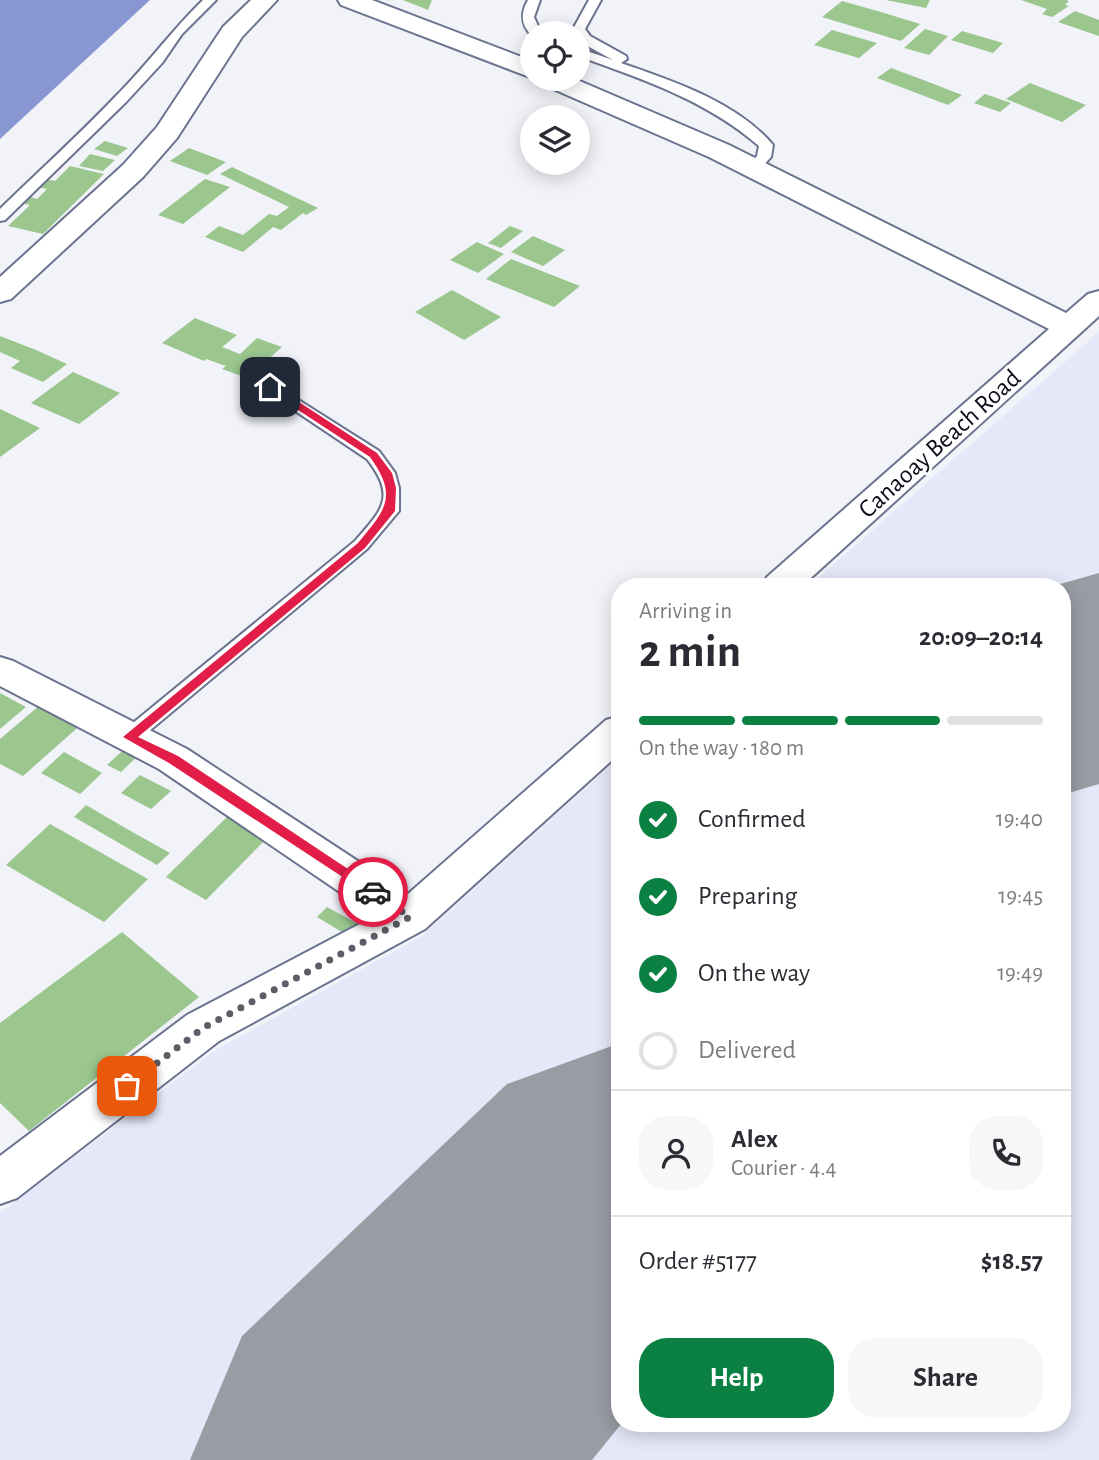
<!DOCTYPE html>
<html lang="en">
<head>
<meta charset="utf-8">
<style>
  :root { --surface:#fff; --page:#f7f7f7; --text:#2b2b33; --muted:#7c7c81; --line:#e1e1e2; --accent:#0b8043 }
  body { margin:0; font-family:"Alegreya Sans",sans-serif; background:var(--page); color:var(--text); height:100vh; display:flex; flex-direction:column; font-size:26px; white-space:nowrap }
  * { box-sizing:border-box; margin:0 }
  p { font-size:23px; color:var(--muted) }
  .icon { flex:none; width:38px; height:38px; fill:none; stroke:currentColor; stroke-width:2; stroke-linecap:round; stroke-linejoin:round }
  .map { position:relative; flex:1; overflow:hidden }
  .panel { position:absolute; left:611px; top:578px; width:460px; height:854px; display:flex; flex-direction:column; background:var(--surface); border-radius:28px; box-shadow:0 4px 18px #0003 }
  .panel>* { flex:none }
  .fabs { position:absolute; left:520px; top:21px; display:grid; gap:14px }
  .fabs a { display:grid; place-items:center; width:70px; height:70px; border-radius:50%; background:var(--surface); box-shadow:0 4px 18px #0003; font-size:35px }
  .pin { position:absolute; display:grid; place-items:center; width:60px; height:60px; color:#fff; margin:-30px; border-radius:14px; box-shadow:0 4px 10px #0006 }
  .courier { position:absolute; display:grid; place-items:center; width:70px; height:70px; margin:-35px; border:5px solid #e11d48; border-radius:50%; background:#fff; color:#222; box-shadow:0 2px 9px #0007 }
  .summary em { font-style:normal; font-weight:700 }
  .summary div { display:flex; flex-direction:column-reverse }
  .summary { display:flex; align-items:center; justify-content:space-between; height:119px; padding:0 28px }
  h1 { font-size:46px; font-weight:700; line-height:52px }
  .bar { display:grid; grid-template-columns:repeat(4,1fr); gap:10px 7px; align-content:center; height:84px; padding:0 28px }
  .bar i { height:9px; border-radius:5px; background:var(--line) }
  .bar .on { background:var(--accent) }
  .bar p { grid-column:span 4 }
  .line { display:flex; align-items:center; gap:18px; padding:0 28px; border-top:2px solid var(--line) }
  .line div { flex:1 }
  .round { display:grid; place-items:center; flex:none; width:74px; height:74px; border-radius:28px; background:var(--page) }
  ol { padding:0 28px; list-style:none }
  li { display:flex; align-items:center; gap:21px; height:77px }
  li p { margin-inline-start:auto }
  li .icon { padding:7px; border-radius:50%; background:var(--accent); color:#fff; stroke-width:4 }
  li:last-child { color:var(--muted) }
  li i { width:38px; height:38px; border:4px solid var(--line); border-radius:50% }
  .primary-button { display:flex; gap:14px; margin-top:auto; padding:14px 28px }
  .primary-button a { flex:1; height:80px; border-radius:28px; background:var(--accent); color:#fff; font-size:28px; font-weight:700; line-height:80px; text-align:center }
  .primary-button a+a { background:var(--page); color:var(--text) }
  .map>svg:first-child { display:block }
</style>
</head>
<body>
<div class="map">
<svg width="1099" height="1460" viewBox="0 0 1099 1460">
  <rect width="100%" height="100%" fill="#f1f3f9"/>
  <!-- built -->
  <polygon fill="#e4e8f8" points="1099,332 1099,1460 0,1460 0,1213 216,1050 422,936 619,758 620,1423 1062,1423 1062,586 809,586"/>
  <!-- water -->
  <polygon fill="#8897d2" points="0,0 150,0 0,139"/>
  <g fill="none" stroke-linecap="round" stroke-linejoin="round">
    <!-- taxiway -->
    <path fill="#9a9ca4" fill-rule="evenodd" d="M472,1281L520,1300L540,1346L520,1392L492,1433L493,1460H351C346,1413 387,1334 422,1302C434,1291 458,1287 472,1281Z"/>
    <!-- runway -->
    <g fill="#9a9ca4" fill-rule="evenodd">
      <polygon points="1099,573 1099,784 1062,795 1062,586 1053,586"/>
      <polygon points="620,1043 620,1423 622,1423 592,1460 190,1460 242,1336 507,1084"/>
    </g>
  </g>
  <!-- building -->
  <g fill="#9bc68e">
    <polygon points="403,0 432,0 428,10"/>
    <polygon points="886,0 930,0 926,8"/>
    <polygon points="1021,0 1066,0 1069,1 1065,5 1069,6 1052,17 1042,14 1047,9"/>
    <polygon points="842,1 881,12 920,24 901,41 822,17"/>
    <polygon points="1075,11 1099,20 1099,36 1058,22"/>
    <polygon points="925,29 948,36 929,55 904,48"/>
    <polygon points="832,30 877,43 859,58 814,45"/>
    <polygon points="962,31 1003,43 993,53 951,40"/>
    <polygon points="891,68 926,81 962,95 948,105 877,78"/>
    <polygon points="1030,83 1086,105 1062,122 1006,99"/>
    <polygon points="985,94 1011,103 1000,112 974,103"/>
    <polygon points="105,141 128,148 117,156 94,149"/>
    <polygon points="189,148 226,162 207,175 170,161"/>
    <polygon points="90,154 115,160 103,171 79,166"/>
    <polygon points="70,166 104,174 43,234 8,226 30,205 20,203 27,196 37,199 47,189 37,187 45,179 55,181"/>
    <polygon points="232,167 318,208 306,215 303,213 281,230 273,227 243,252 205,237 219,226 243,235 269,214 277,216 289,207 220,174"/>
    <polygon points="205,179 230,187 183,224 158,215"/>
    <polygon points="510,226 523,231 501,248 488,243"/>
    <polygon points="533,236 565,250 543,266 511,252"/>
    <polygon points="477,242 504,254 478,273 450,260"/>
    <polygon points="511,259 580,286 554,307 486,279"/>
    <polygon points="452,290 501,317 464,340 415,312"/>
    <polygon points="195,318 237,335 222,347 240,354 257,338 282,347 247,378 222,369 226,366 206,359 204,361 162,343"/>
    <polygon points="0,336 36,350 67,364 43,382 11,368 20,361 0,352"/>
    <polygon points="73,372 120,393 79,424 31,403"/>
    <polygon points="0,409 40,428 0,457"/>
    <polygon points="0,693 26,707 0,729"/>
    <polygon points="46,700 85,721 23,776 0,764 0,739"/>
    <polygon points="131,743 143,751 121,772 107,765"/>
    <polygon points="64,752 102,773 80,794 41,773"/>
    <polygon points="140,775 171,791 151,809 121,793"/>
    <polygon points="86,805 127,829 170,853 157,865 74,817"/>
    <polygon points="233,811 273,832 206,900 166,877"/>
    <polygon points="50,824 98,851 148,879 104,922 6,865"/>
    <polygon points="327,907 360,925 350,937 317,917"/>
    <polygon points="122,932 199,997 29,1131 0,1103 0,1023"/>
  </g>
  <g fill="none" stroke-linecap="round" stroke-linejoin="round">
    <defs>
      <g id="lane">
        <path d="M203,0H216L182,34L162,63L126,102L5,220L0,221V209C39,171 79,135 116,96C147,65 172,30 203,0Z"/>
        <path d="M528,0H540L534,17L541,33H532V36C521,25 520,14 528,0Z"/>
        <path d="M589,0H601L585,29L590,36L626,56L627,59L621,63C673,81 737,102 773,145L771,157L758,171H748L746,168L757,156L759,146C706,100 642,79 578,56V48L613,60L580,42L573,29Z"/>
        <path d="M270,382L379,451L395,473L399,488V511L367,549L136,742H122L119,737L122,732L355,541C382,510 397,497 367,459L264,390L262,387Z"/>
      </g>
      <g id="street">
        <polygon points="251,0 277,0 242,37 177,138 143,177 11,299 0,302 0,277 123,165 157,127 223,27"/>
        <polygon points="338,0 372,0 532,61 532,78 341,5"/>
        <polygon points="540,79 575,79 729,145 1066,313 1088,294 1099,291 1099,316 802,586 762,586 767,577 1049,329 709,157 544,85"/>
        <polygon points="0,657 13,661 187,749 408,894 606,720 620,716 620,753 425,929 219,1041 17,1198 0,1204 0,1156 187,1015 375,916 159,769 0,686"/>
      </g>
    </defs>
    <!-- lane casing -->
    <use href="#lane" stroke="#6b738e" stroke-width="4"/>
    <!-- street casing -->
    <use href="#street" stroke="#6b738e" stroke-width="4"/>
    <!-- lane -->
    <use href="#lane" fill="#fff" fill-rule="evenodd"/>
    <!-- street -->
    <use href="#street" fill="#fff" fill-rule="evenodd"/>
  </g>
  <!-- route -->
  <path fill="#e11d48" d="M266,385H273L377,453L392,473L396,488L395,511L365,548L138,737L178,756L378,889V896L373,897L169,763L123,737L358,543C385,510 399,497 370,457L266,389Z"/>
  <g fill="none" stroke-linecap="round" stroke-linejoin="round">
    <!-- done -->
    <polyline stroke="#5c5e67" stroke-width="7" stroke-dasharray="0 12.6" points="127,1086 203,1028 410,917 373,892"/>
  </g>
  <g text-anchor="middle" stroke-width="6" stroke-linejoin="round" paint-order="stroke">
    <!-- street labels -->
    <g font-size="26" fill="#0c0e19" stroke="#fff">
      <text transform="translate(939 443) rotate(-42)" y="9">Canaoay Beach Road</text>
    </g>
  </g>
</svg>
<div class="fabs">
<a><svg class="icon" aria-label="locate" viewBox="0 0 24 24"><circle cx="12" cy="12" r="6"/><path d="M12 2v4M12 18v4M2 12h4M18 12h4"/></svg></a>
<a><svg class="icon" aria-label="layers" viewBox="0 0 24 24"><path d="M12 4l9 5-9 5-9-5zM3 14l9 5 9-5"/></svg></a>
</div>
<div class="pin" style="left:127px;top:1086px;background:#ea580c"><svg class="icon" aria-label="bag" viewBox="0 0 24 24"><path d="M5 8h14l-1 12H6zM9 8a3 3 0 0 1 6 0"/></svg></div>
<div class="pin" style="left:270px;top:387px;background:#1f2937"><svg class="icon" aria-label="home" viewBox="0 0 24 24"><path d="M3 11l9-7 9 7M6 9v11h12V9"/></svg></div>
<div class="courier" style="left:373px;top:892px"><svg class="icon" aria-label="car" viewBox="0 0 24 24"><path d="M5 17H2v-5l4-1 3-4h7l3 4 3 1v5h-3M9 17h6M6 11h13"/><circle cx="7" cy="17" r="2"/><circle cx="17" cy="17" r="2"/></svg></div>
<section class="panel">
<div class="summary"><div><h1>2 min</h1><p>Arriving in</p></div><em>20:09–20:14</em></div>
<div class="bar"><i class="on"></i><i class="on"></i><i class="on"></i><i></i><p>On the way · 180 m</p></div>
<ol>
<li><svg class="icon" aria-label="check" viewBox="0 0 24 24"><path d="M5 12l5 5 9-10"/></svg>Confirmed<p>19:40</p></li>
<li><svg class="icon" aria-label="check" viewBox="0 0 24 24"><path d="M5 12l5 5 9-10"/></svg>Preparing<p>19:45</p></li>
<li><svg class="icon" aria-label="check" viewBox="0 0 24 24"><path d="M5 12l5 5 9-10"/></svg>On the way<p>19:49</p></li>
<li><i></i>Delivered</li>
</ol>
<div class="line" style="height:126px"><a class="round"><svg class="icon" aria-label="person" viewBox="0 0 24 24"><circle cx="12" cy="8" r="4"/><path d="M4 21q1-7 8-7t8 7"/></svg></a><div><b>Alex</b><p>Courier · 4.4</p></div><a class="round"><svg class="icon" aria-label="phone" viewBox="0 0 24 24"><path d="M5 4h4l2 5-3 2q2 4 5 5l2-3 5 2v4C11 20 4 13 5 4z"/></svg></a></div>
<div class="line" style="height:91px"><div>Order #5177</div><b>$18.57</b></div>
<div class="primary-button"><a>Help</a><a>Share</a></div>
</section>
</div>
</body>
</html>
